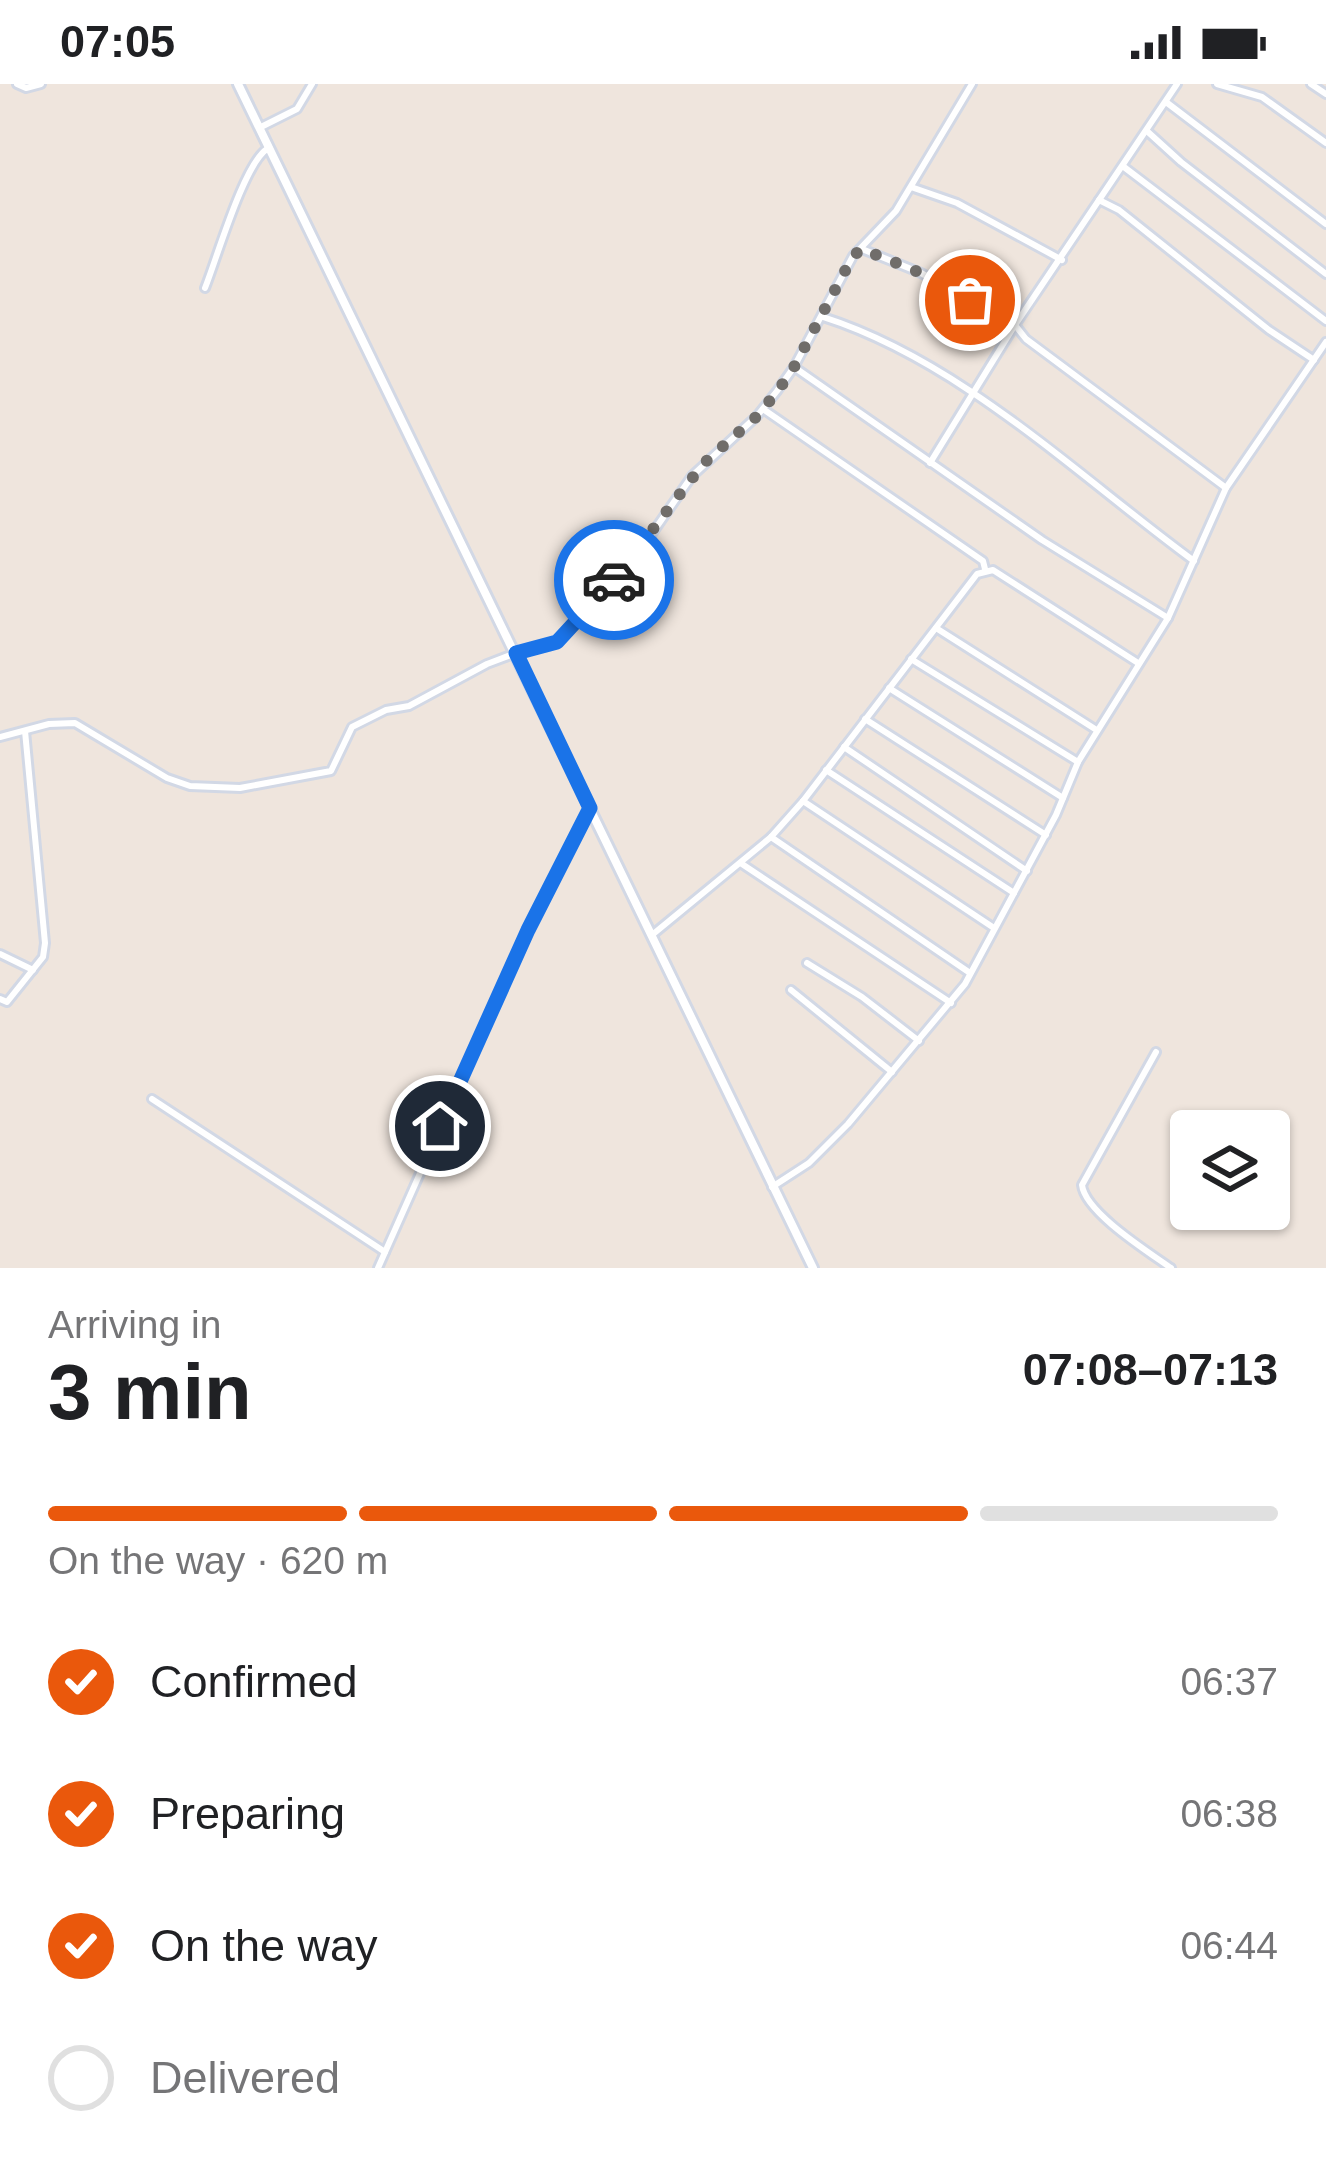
<!DOCTYPE html>
<html lang="en">
<head>
<meta charset="utf-8">
<style>
  :root { --surface:#fff; --page:#f2f2f2; --text:#202124; --muted:#757577; --line:#e0e0e0; --accent:#ea580c }
  body { margin:0; font-family:Arial,sans-serif; background:var(--page); color:var(--text); height:100vh; display:flex; flex-direction:column; font-size:45px; white-space:nowrap }
  * { box-sizing:border-box; margin:0 }
  p { font-size:39px; color:var(--muted) }
  .icon { flex:none; width:66px; height:66px; fill:none; stroke:currentColor; stroke-width:2; stroke-linecap:round; stroke-linejoin:round }
  .map { position:relative; height:1184px; overflow:hidden }
  .details { display:flex; flex-direction:column; background:var(--surface); flex:1 }
  .details>* { flex:none }
  .tools { position:absolute; left:1170px; top:1026px; display:grid; gap:24px }
  .tools a { display:grid; place-items:center; width:120px; height:120px; border-radius:12px; background:var(--surface); box-shadow:0 3px 9px #0004; font-size:60px }
  .pin { position:absolute; display:grid; place-items:center; width:102px; height:102px; color:#fff; margin:-51px; border:6px solid #fff; border-radius:50%; box-shadow:0 3px 12px #0007 }
  .courier { position:absolute; display:grid; place-items:center; width:120px; height:120px; margin:-60px; border:9px solid #1a73e8; border-radius:50%; background:#fff; color:#222; box-shadow:0 3px 15px #0007 }
  .headline em { font-style:normal; font-weight:800 }
  .headline div { display:flex; flex-direction:column-reverse }
  .headline { display:flex; align-items:center; justify-content:space-between; height:204px; padding:0 48px }
  h1 { font-size:78px; font-weight:800; line-height:90px }
  .bar { display:grid; grid-template-columns:repeat(4,1fr); gap:18px 12px; align-content:center; height:144px; padding:0 48px }
  .bar i { height:15px; border-radius:9px; background:var(--line) }
  .bar .current { background:var(--accent) }
  .bar p { grid-column:span 4 }
  ol { padding:0 48px; list-style:none }
  li { display:flex; align-items:center; gap:36px; height:132px }
  li p { margin-inline-start:auto }
  li .icon { padding:12px; border-radius:50%; background:var(--accent); color:#fff; stroke-width:4 }
  li:last-child { color:var(--muted) }
  li i { width:66px; height:66px; border:6px solid var(--line); border-radius:50% }
  .status { display:flex; justify-content:space-between; align-items:center; height:84px; padding:0 60px; background:var(--surface); direction:ltr }
  .status svg { height:33px; fill:currentColor }
  .map>svg:first-child { display:block }
</style>
</head>
<body>
<div class="status"><b>07:05</b><svg viewBox="0 0 49 12"><path d="M0 12V9h3v3zM5 12V6h3v6zM10 12V3h3v9zM15 12V0h3v12zM26 1h20v11H26zM47 4h2v5h-2z"/></svg></div>
<div class="map">
<svg width="1326" height="1184" viewBox="0 0 1326 1184">
  <rect width="100%" height="100%" fill="#efe5dd"/>
  <g fill="none" stroke-linecap="round" stroke-linejoin="round">
    <defs>
      <g id="minor">
        <polyline points="17,0 26,4 41,0"/>
        <polyline points="1217,0 1262,13 1326,59"/>
        <polyline points="1311,0 1326,10"/>
        <polyline points="1166,18 1326,140"/>
        <polyline points="259,44 297,25 312,0"/>
        <polyline points="1148,48 1181,78 1326,190"/>
        <polyline points="1124,83 1326,237"/>
        <polyline points="911,103 957,119 1062,176"/>
        <polyline points="1099,116 1119,126 1269,246 1314,276"/>
        <polyline points="862,165 921,189 1015,241 1026,255 1226,404"/>
        <path d="M205,204C217,174 244,80 267,65"/>
        <path d="M823,233C961,277 1078,392 1194,477"/>
        <polyline points="794,283 1042,456 1168,534"/>
        <polyline points="763,325 983,477 985,485"/>
        <polyline points="930,379 1015,241 1177,0"/>
        <polyline points="936,544 1095,645"/>
        <polyline points="911,575 1078,678"/>
        <polyline points="889,604 1063,714"/>
        <polyline points="865,635 1046,751"/>
        <polyline points="0,653 49,640 75,639 167,694 190,702 240,704 331,687 352,643 386,626 409,622 487,580 516,569 549,562 580,536 651,451 692,392 757,332 777,307 794,283 853,172 896,127 972,0"/>
        <polyline points="844,663 1027,787"/>
        <polyline points="826,686 1014,809"/>
        <polyline points="803,717 994,844"/>
        <polyline points="771,753 970,889"/>
        <polyline points="742,780 951,919"/>
        <polyline points="652,851 771,753 803,717 977,490 993,486 1138,579"/>
        <polyline points="0,870 33,886"/>
        <polyline points="807,879 862,913 919,957"/>
        <polyline points="791,906 892,988"/>
        <polyline points="0,915 7,918 43,873 45,859 25,647"/>
        <path d="M1156,968L1082,1101C1085,1128 1147,1167 1171,1184"/>
        <polyline points="152,1015 385,1168"/>
        <polyline points="772,1103 809,1079 848,1040 965,900 1056,731 1078,678 1168,534 1226,404 1326,258"/>
        <polyline points="378,1184 528,846 590,724"/>
      </g>
      <polyline id="tertiary" points="238,0 813,1184"/>
    </defs>
    <!-- minor casing -->
    <use href="#minor" stroke="#d2d8e5" stroke-width="12"/>
    <!-- tertiary casing -->
    <use href="#tertiary" stroke="#d2d8e5" stroke-width="14"/>
    <!-- minor -->
    <use href="#minor" stroke="#fff" stroke-width="6"/>
    <!-- tertiary -->
    <use href="#tertiary" stroke="#fff" stroke-width="8"/>
  </g>
  <g fill="none" stroke-linecap="round" stroke-linejoin="round">
    <!-- done -->
    <polyline stroke="#706d6a" stroke-width="12" stroke-dasharray="0 21.6" points="614,496 703,380 757,332 777,308 794,283 853,172 862,165 921,189 970,216"/>
    <!-- route -->
    <polyline stroke="#1a73e8" stroke-width="15" points="440,1042 528,846 590,724 516,569 557,558 614,496"/>
  </g>
</svg>
<div class="tools">
<a><svg class="icon" aria-label="layers" viewBox="0 0 24 24"><path d="M12 4l9 5-9 5-9-5zM3 14l9 5 9-5"/></svg></a>
</div>
<div class="pin" style="left:970px;top:216px;background:#ea580c"><svg class="icon" aria-label="bag" viewBox="0 0 24 24"><path d="M5 8h14l-1 12H6zM9 8a3 3 0 0 1 6 0"/></svg></div>
<div class="pin" style="left:440px;top:1042px;background:#1f2937"><svg class="icon" aria-label="home" viewBox="0 0 24 24"><path d="M3 11l9-7 9 7M6 9v11h12V9"/></svg></div>
<div class="courier" style="left:614px;top:496px"><svg class="icon" aria-label="car" viewBox="0 0 24 24"><path d="M5 17H2v-5l4-1 3-4h7l3 4 3 1v5h-3M9 17h6M6 11h13"/><circle cx="7" cy="17" r="2"/><circle cx="17" cy="17" r="2"/></svg></div>
</div>
<section class="details">
<div class="headline"><div><h1>3 min</h1><p>Arriving in</p></div><em>07:08–07:13</em></div>
<div class="bar"><i class="current"></i><i class="current"></i><i class="current"></i><i></i><p>On the way · 620 m</p></div>
<ol>
<li><svg class="icon" aria-label="check" viewBox="0 0 24 24"><path d="M5 12l5 5 9-10"/></svg>Confirmed<p>06:37</p></li>
<li><svg class="icon" aria-label="check" viewBox="0 0 24 24"><path d="M5 12l5 5 9-10"/></svg>Preparing<p>06:38</p></li>
<li><svg class="icon" aria-label="check" viewBox="0 0 24 24"><path d="M5 12l5 5 9-10"/></svg>On the way<p>06:44</p></li>
<li><i></i>Delivered</li>
</ol>
</section>
</body>
</html>
